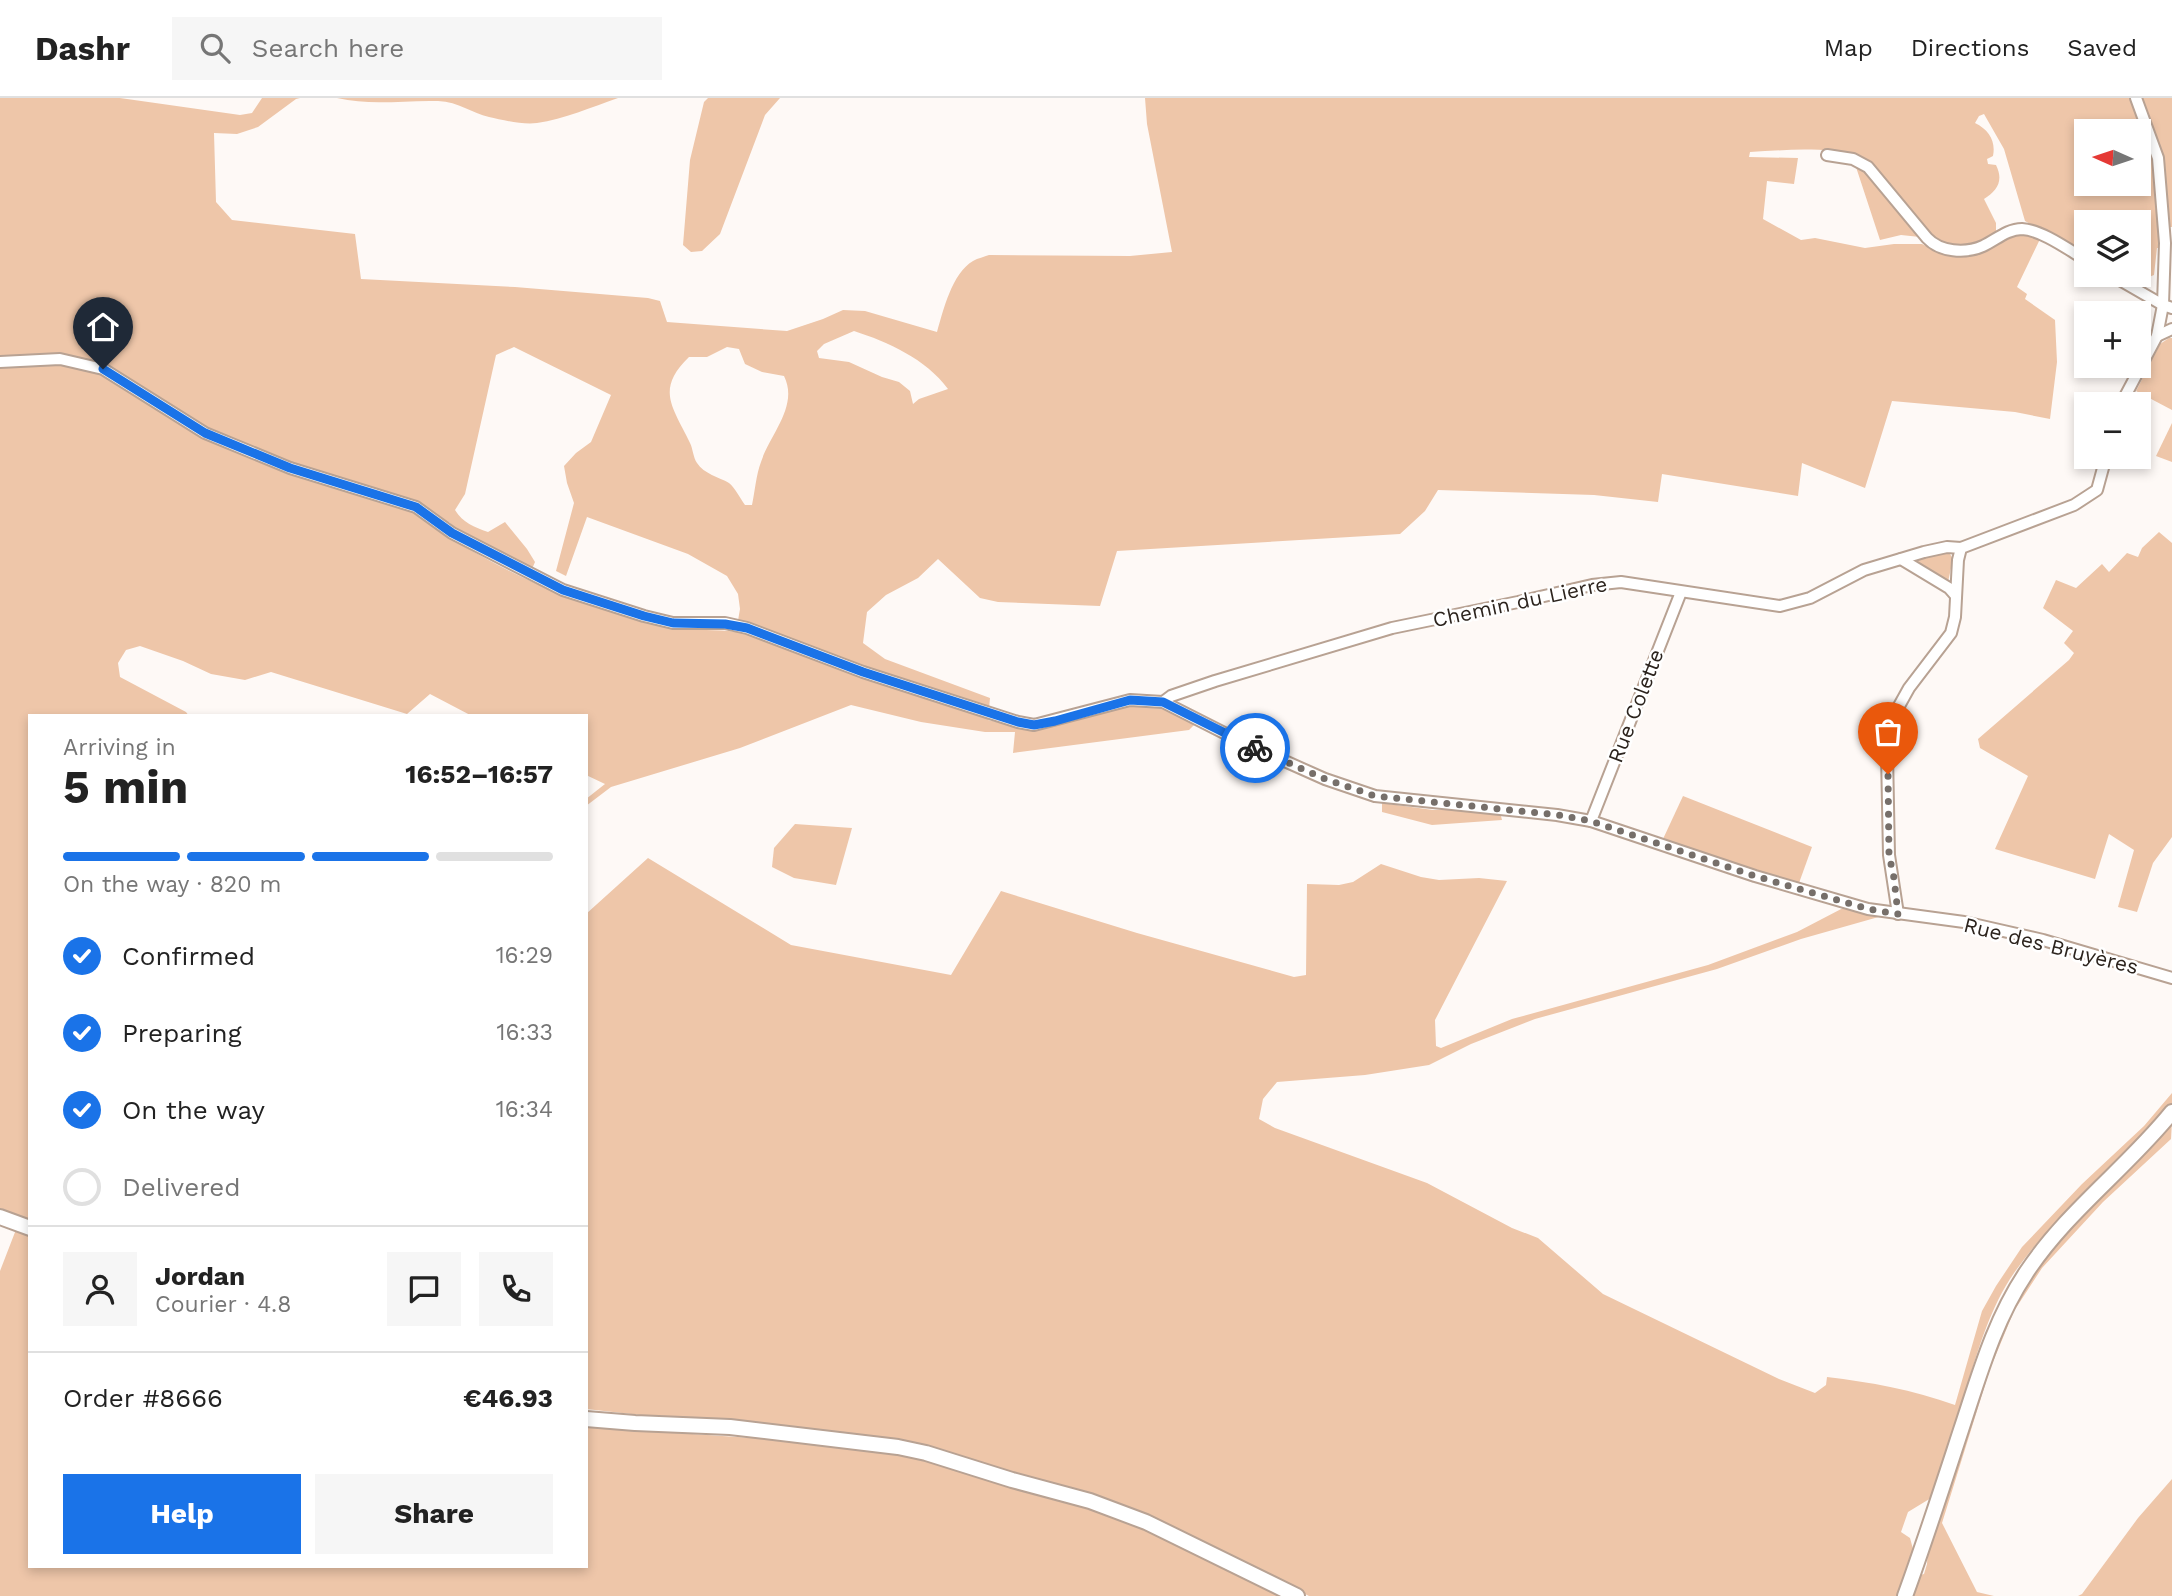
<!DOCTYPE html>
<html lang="en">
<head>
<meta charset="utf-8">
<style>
  :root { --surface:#fff; --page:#f6f6f6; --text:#222; --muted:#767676; --line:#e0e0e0; --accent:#1a73e8 }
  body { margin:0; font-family:"Work Sans",sans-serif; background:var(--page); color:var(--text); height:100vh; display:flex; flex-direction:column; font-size:26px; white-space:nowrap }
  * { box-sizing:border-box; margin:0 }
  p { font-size:23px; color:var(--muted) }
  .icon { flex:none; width:38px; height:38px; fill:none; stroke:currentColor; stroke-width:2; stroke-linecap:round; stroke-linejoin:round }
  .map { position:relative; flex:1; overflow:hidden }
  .drawer { position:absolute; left:28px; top:616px; width:560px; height:854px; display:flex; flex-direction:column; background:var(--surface); border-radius:0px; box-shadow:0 4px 10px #0003 }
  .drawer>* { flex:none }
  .needle { width:46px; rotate:273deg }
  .tools { position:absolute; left:2074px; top:21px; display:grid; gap:14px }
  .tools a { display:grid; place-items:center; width:77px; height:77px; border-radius:0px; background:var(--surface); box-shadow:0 4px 10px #0003; font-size:35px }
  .pin { position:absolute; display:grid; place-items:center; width:60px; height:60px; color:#fff; margin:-72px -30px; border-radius:50% 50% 50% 0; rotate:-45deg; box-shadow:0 0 7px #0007 }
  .pin .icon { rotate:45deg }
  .courier { position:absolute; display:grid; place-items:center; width:70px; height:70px; margin:-35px; border:5px solid #1a73e8; border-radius:50%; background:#fff; color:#222; box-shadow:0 2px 9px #0007 }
  .overview em { font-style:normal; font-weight:700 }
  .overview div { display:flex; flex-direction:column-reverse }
  .overview { display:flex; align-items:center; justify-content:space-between; height:119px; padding:0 35px }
  h1 { font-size:46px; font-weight:700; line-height:52px }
  .bar { display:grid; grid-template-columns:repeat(4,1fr); gap:10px 7px; align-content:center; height:84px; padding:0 35px }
  .bar i { height:9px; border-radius:5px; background:var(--line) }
  .bar .selected { background:var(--accent) }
  .bar p { grid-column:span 4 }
  .line { display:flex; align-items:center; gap:18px; padding:0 35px; border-top:2px solid var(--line) }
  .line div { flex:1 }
  .round { display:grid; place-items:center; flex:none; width:74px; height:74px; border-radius:0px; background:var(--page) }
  ol { padding:0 35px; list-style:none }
  li { display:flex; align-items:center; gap:21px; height:77px }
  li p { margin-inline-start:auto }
  li .icon { padding:7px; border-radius:50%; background:var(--accent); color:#fff; stroke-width:4 }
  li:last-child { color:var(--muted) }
  li i { width:38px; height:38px; border:4px solid var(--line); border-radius:50% }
  .button { display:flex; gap:14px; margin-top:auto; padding:14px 35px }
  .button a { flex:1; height:80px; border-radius:0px; background:var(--accent); color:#fff; font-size:28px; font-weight:700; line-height:80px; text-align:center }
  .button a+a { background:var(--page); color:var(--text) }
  header { display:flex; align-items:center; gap:42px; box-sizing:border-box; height:98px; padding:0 35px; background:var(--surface); border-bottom:2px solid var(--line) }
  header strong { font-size:33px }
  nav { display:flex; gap:38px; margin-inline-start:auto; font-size:24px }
  .search { width:490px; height:63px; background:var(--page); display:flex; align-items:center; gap:18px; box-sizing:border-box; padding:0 24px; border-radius:0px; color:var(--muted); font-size:26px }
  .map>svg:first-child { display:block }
</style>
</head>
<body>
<header>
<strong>Dashr</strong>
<div class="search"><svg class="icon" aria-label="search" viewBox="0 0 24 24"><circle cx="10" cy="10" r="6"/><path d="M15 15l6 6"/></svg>Search here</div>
<nav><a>Map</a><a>Directions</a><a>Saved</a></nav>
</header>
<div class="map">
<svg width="2172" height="1498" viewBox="0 0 2172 1498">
  <rect width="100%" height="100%" fill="#fef9f6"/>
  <!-- green -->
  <g fill="#eec6a9" fill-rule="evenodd">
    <path d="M0,0H120L240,17L252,15L262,0H300L296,1L258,29L237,36L214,35L216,104L232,122L355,136L361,181L515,189L648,200L660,203L667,224L787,233L823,221L843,212L865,213L937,234C943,213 952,175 973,163C978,160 984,159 989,157L1130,158L1172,154L1147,26L1145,0H2133L2152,58L2161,121V150H2157L2154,177L2149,179L2139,174L2138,124H2086V157L2025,123L2004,51L1984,16L1979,18L1975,25C1989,32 1996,43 1993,58L1987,61L1988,66L1996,67C2004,83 1997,93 1984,101L1996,125V136C1971,150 1961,153 1933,142L1863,59C1826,48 1787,52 1750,54L1749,59L1798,60L1794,86L1767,83L1763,121L1801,142L1815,140L1865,150L1894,146H1922L1938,154L1968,156L1978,154L2004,139L2018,135H2028L2041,139L2017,189L2027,196L2025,201L2055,222L2057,264L2050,321L2015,314L1892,303L1865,390L1802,365L1798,398L1662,376L1658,404L1594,397L1438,392L1425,413L1400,436L1117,453L1100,508L998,504L980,500L938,461L918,480L886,497L867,514L863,545L885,561L990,600L988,622L1020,629H1047L1135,607L1158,609L1195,626L1189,632L1013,655L1015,634H985L921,624L851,607L740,650L611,689L586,708V701L605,686L586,677V618H472L430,596L407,616L271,574L245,582L211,576L183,563L140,548L126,552L118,565L120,579L186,614L189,618H30V1125L0,1115ZM2086,33H2138V86H2086ZM854,233C888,244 926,261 948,291L919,301L913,306L910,293L899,284L882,279L849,264L819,260L817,253L824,246ZM514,249L611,297L591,344L576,355L564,368L567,385L574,405L556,473L566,478L587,419L688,456L727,478L738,496L740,511L736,534C716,531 696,533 677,530C663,528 648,523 634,519C562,501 505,474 442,435L449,424C471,445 501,465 532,471L535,464L527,451L505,424L488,434C474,429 463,425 455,412L465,396L496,257ZM727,249L739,251L745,266L762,274L784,278C799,308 770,336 761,364C756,377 755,393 752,407H745C740,400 735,390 729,385C719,379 704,376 697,365C693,359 693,351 690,345C673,309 655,292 689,259H707Z"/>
    <path d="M337,0H618C592,9 564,21 537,25C523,27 502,22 489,19C472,15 459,4 438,3C404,2 371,8 337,0Z"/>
    <polygon points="708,0 780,0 765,17 720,136 702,153 691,154 683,147 690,62 704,4"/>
    <polygon points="2140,0 2172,0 2172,129 2166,129 2162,71"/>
    <polygon points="1855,66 1864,71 1920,139 1901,137 1880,142"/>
    <polygon points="2169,240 2172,240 2172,312 2136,293 2160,246"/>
    <polygon points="2172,325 2172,364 2156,358"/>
    <polygon points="2159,434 2172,445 2172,739 2153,765 2137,814 2118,809 2134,752 2109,736 2095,781 1995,751 2028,678 1980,650 1978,641 2069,562 2074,555 2064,545 2073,533 2043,510 2056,482 2076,490 2102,466 2109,474 2127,455 2138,459 2142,450"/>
    <polygon points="1945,454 1950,456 1953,461 1948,484 1913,463 1914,460"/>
    <polygon points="1683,698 1812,749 1799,785 1687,751 1663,741"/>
    <polygon points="1382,705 1433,712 1478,711 1500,714 1502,722 1432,727 1382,714"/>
    <polygon points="795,726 852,730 836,787 794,780 772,769 774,750"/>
    <path d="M648,760L791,847L951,877L1001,793L1137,835L1294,879L1306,877L1307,786L1339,787L1353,784L1381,766L1421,779L1439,782L1479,780L1507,783L1435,922L1436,948L1441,950L1512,921L1708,867L1797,834L1845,809L1882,818L1801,841L1717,871L1535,921L1471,946L1429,967L1365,977L1277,984L1263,1001L1259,1021L1275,1030L1427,1085L1512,1130L1538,1140L1603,1196L1779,1281L1815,1295L1826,1287L1827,1279C1870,1284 1913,1292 1955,1307L1982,1213L1996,1188L2022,1149L2082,1086L2144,1028L2172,995V1008C2121,1065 2058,1112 2014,1175C1991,1208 1979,1249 1967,1288C1955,1325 1943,1363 1931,1400L1908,1414L1901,1434L1910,1440L1913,1451L1897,1498H1309L1158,1421L1068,1389L912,1347L586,1311V816Z"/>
    <polygon points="2172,1023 2171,1041 2103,1104 2042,1170 2014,1213 1990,1271 1942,1425 1977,1494 1994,1498 1909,1498 1916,1478 1924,1476 1927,1466 1928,1447 1990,1249 2033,1169"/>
    <polygon points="17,1129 30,1134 30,1468 586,1468 586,1329 796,1343 916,1357 1075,1404 1141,1428 1283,1498 0,1498 0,1173"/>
    <polygon points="2172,1381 2172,1498 2078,1498 2082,1496 2138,1420"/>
  </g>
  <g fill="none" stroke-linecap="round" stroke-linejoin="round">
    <defs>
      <g id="minor">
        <path d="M1827,57L1853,61L1868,69L1927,140C1940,154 1965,156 1983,148C1996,142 2007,131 2022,131C2042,132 2069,152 2086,162"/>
        <polyline points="2111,177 2163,207 2172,210"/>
        <polyline points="2157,238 2172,231"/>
        <polyline points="0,264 60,261 103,271 205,335 290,370 416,409 452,435 563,492 644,518 673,525 725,525 747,530 863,574 1018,624 1034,627 1130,602 1163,604 1242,644 1325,681 1375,698 1557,717 1591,723 1755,778 1868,811 1964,824 2043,842 2172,880"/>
        <polyline points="2121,306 2157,238 2163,207 2165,145 2158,60 2136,0"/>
        <polyline points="1901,461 1949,490 1956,498"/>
        <polyline points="1163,604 1171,598 1215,583 1392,530 1518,504 1592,487 1621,484 1780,508 1810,500 1864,472 1924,454 1947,449 1961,450"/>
        <polyline points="1591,723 1681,494"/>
        <polyline points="1898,816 1889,757 1887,656 1894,617 1909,590 1951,535 1955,519 1958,462 1961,450 2074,407 2097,392 2106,359"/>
      </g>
      <g id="tertiary">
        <polyline points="0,1119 30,1130"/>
        <polyline points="586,1321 635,1325 730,1329 898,1349 926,1355 1012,1382 1090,1403 1146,1424 1297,1498"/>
        <path d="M1905,1498C1925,1443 1943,1387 1961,1332C1979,1278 1994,1223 2026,1175C2066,1114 2127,1070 2172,1014"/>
      </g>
    </defs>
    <!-- minor casing -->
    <use href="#minor" stroke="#b8a293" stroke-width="14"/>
    <!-- tertiary casing -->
    <use href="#tertiary" stroke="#b8a293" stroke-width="18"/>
    <!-- minor -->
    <use href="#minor" stroke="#fff" stroke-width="10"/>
    <!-- tertiary -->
    <use href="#tertiary" stroke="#fff" stroke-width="14"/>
  </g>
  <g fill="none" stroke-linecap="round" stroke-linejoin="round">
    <!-- done -->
    <polyline stroke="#766f6a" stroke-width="7" stroke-dasharray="0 12.6" points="1255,650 1325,681 1375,698 1558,717 1591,723 1755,778 1868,811 1898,816 1894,780 1889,757 1888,676"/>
    <!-- route -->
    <polyline stroke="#1a73e8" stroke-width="9" points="103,271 205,335 290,370 416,409 452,435 563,492 644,518 673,525 725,526 747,530 863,574 1018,624 1034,627 1055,623 1130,602 1163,604 1255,650"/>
  </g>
  <g text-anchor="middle" stroke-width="5" stroke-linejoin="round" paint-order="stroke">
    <!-- street labels -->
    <g font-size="21" fill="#2c241e" stroke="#fff">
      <text transform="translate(1520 504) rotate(-12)" y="7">Chemin du Lierre</text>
      <text transform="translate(1636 608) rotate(-69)" y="7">Rue Colette</text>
      <text transform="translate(2051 848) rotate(14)" y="7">Rue des Bruyères</text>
    </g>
  </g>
</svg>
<div class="tools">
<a><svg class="needle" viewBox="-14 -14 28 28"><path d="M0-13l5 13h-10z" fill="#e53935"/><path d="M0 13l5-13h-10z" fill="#767676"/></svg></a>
<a><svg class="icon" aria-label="layers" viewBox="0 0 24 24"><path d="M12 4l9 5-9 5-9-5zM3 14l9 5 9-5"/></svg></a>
<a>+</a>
<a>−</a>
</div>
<div class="pin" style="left:1888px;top:676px;background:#ea580c"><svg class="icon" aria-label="bag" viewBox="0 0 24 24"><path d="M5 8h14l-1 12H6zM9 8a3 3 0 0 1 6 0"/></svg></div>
<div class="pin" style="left:103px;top:271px;background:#1f2937"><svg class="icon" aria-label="home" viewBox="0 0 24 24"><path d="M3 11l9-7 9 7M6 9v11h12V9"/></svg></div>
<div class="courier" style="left:1255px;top:650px"><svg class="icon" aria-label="bike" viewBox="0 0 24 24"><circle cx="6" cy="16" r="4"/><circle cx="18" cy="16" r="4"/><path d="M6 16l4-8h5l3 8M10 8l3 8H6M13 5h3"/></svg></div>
<section class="drawer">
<div class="overview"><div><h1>5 min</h1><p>Arriving in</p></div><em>16:52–16:57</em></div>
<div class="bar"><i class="selected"></i><i class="selected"></i><i class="selected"></i><i></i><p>On the way · 820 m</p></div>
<ol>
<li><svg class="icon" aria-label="check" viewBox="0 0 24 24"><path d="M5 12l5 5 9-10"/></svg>Confirmed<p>16:29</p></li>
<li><svg class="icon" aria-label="check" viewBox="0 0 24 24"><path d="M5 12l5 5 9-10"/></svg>Preparing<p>16:33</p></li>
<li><svg class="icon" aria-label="check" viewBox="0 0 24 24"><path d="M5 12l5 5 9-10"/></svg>On the way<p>16:34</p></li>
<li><i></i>Delivered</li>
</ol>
<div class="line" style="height:126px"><a class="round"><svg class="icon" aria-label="person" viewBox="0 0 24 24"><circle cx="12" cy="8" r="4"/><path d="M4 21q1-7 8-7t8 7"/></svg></a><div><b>Jordan</b><p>Courier · 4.8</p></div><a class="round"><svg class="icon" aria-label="chat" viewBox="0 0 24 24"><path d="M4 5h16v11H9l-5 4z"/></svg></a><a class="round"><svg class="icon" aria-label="phone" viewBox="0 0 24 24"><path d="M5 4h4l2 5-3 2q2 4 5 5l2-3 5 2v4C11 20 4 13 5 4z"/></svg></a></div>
<div class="line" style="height:91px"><div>Order #8666</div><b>€46.93</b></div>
<div class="button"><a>Help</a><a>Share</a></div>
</section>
</div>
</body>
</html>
